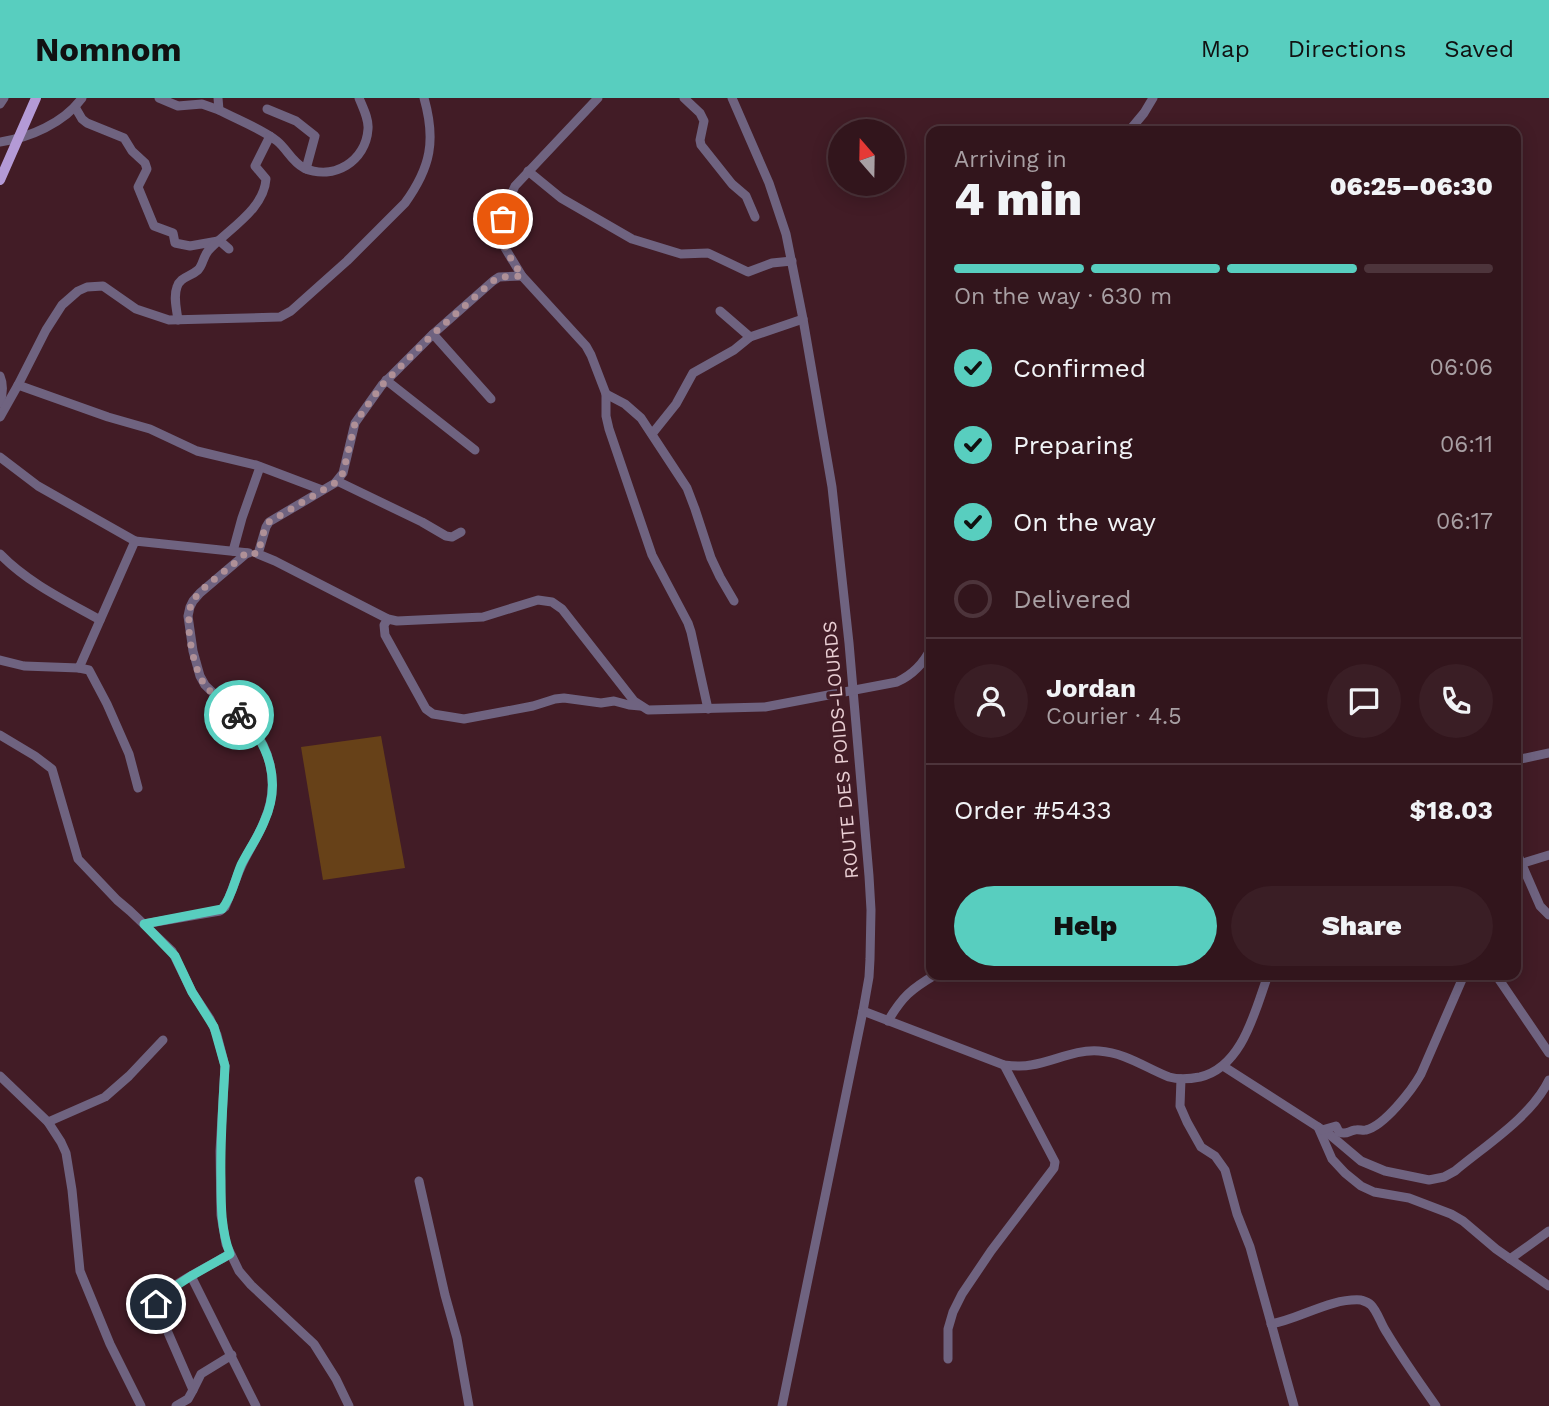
<!DOCTYPE html>
<html lang="en">
<head>
<meta charset="utf-8">
<style>
  :root { --surface:#32151c; --page:#3a1e25; --text:#f1f3f6; --muted:#a89fa3; --line:#4d343b; --accent:#58cebf }
  body { margin:0; font-family:"Work Sans",sans-serif; background:var(--page); color:var(--text); height:100vh; display:flex; flex-direction:column; font-size:26px; white-space:nowrap }
  * { box-sizing:border-box; margin:0 }
  p { font-size:23px; color:var(--muted) }
  .icon { flex:none; width:38px; height:38px; fill:none; stroke:currentColor; stroke-width:2; stroke-linecap:round; stroke-linejoin:round }
  .map { position:relative; flex:1; overflow:hidden }
  .drawer { position:absolute; left:926px; top:28px; width:595px; height:854px; display:flex; flex-direction:column; background:var(--surface); border-radius:14px; box-shadow:0 4px 18px #0003,0 0 0 2px var(--line) }
  .drawer>* { flex:none }
  .needle { width:46px; rotate:340deg }
  .tools { position:absolute; left:828px; top:21px; display:grid; gap:14px }
  .tools a { display:grid; place-items:center; width:77px; height:77px; border-radius:50%; background:var(--surface); box-shadow:0 4px 18px #0003,0 0 0 2px var(--line); font-size:35px }
  .pin { position:absolute; display:grid; place-items:center; width:60px; height:60px; color:#fff; margin:-30px; border:4px solid #fff; border-radius:50%; box-shadow:0 2px 7px #0007 }
  .courier { position:absolute; display:grid; place-items:center; width:70px; height:70px; margin:-35px; border:5px solid #58cebf; border-radius:50%; background:#fff; color:#222; box-shadow:0 2px 9px #0007 }
  .headline em { font-style:normal; font-weight:800 }
  .headline div { display:flex; flex-direction:column-reverse }
  .headline { display:flex; align-items:center; justify-content:space-between; height:119px; padding:0 28px }
  h1 { font-size:46px; font-weight:800; line-height:52px }
  .bar { display:grid; grid-template-columns:repeat(4,1fr); gap:10px 7px; align-content:center; height:84px; padding:0 28px }
  .bar i { height:9px; border-radius:5px; background:var(--line) }
  .bar .active { background:var(--accent) }
  .bar p { grid-column:span 4 }
  .line { display:flex; align-items:center; gap:18px; padding:0 28px; border-top:2px solid var(--line) }
  .line div { flex:1 }
  .round { display:grid; place-items:center; flex:none; width:74px; height:74px; border-radius:37px; background:var(--page) }
  ol { padding:0 28px; list-style:none }
  li { display:flex; align-items:center; gap:21px; height:77px }
  li p { margin-inline-start:auto }
  li .icon { padding:7px; border-radius:50%; background:var(--accent); color:#111; stroke-width:4 }
  li:last-child { color:var(--muted) }
  li i { width:38px; height:38px; border:4px solid var(--line); border-radius:50% }
  .cta { display:flex; gap:14px; margin-top:auto; padding:14px 28px }
  .cta a { flex:1; height:80px; border-radius:42px; background:var(--accent); color:#111; font-size:28px; font-weight:800; line-height:80px; text-align:center }
  .cta a+a { background:var(--page); color:var(--text) }
  header { display:flex; align-items:center; gap:42px; box-sizing:border-box; height:98px; padding:0 35px; background:var(--accent); color:#111 }
  header strong { font-size:33px }
  nav { display:flex; gap:38px; margin-inline-start:auto; font-size:24px }
  .map>svg:first-child { display:block }
</style>
</head>
<body>
<header>
<strong>Nomnom</strong>
<nav><a>Map</a><a>Directions</a><a>Saved</a></nav>
</header>
<div class="map">
<svg width="1549" height="1308" viewBox="0 0 1549 1308">
  <rect width="100%" height="100%" fill="#421c26"/>
  <!-- green -->
  <polygon fill="#674118" points="381,638 405,770 323,782 301,649"/>
  <g fill="none" stroke-linecap="round" stroke-linejoin="round">
    <!-- minor -->
    <g stroke="#6f6380" stroke-width="9">
      <polyline points="159,0 178,8 202,6 219,12"/>
      <path d="M218,0L219,12C238,22 260,30 277,43C287,51 292,64 304,70C334,83 366,63 368,31C369,21 363,10 359,0"/>
      <polyline points="598,0 515,88 506,108 501,134 505,150 522,178 586,248 591,257 606,296 606,318 609,331 652,457 688,525 691,534 708,611"/>
      <polyline points="684,0 700,15 704,23 700,42 701,47 732,86 746,98 755,119"/>
      <polyline points="732,0 769,85 786,136 803,221 832,389 849,545 869,778 871,812 870,861 869,879 863,913 782,1308"/>
      <polyline points="0,6 4,0"/>
      <polyline points="75,9 82,21 87,25 124,40 132,53 145,65 147,71 138,89 154,128 173,135 175,145 190,148 218,143 221,144 229,151"/>
      <polyline points="267,11 296,23 315,38 306,71"/>
      <polyline points="1129,33 1144,15 1153,0"/>
      <path d="M0,44C29,40 64,25 82,0"/>
      <polyline points="528,73 561,100 632,141 681,156 708,155 748,174 772,165 792,163"/>
      <path d="M522,178L499,179L493,183L433,236L382,287L355,325L343,375L335,385L269,424L266,429L258,456L275,463L388,521L397,523L483,519L538,502L552,504L562,511L634,603L648,612L765,609L897,584C912,577 924,565 931,550"/>
      <polyline points="720,213 750,239 803,221"/>
      <path d="M178,222C177,213 173,199 177,189C180,179 190,179 198,172C203,167 203,159 208,153C227,132 264,112 266,81L255,68L270,38"/>
      <polyline points="433,236 491,301"/>
      <path d="M0,278C4,287 3,295 0,305"/>
      <polyline points="386,282 475,352"/>
      <polyline points="18,287 108,319 150,331 197,353 256,367 322,392"/>
      <polyline points="606,296 625,306 641,320 687,390 695,411 711,460 720,479 734,503"/>
      <path d="M0,319L18,287L46,232L62,207L78,193L87,189L103,188L136,211L169,222L280,219L291,213L347,163L405,105C431,69 436,42 424,0"/>
      <polyline points="652,336 676,306 693,275 734,252 750,239"/>
      <polyline points="0,359 38,388 135,443"/>
      <polyline points="337,383 422,424 446,438 452,439 461,434"/>
      <polyline points="233,453 242,420 260,369"/>
      <path d="M0,456C28,485 66,503 100,522"/>
      <polyline points="388,521 384,527 385,537 426,611 433,616 464,621 533,608 555,601 564,600 601,605 614,603 629,607 640,608"/>
      <polyline points="0,562 24,568 79,570 135,443 249,455"/>
      <polyline points="79,570 89,572 107,606 129,656 138,690"/>
      <polyline points="0,637 35,658 52,671 78,761 117,802 130,813 172,853 192,894 210,921 217,937 225,968 220,1053 221,1117 226,1146 239,1173 251,1187 314,1246 336,1281 349,1308"/>
      <polyline points="1516,662 1549,655"/>
      <polyline points="1516,753 1540,808 1549,817"/>
      <polyline points="1520,766 1549,757"/>
      <path d="M144,826L220,813L225,809C231,796 235,782 241,769C248,753 259,738 265,721C278,691 273,655 252,630C239,613 219,602 205,587L200,578L193,553L188,518L190,509L193,503L200,495L247,455"/>
      <polyline points="1496,877 1549,955"/>
      <path d="M863,913L1004,967C1013,968 1022,969 1031,967C1053,964 1075,951 1099,953C1126,955 1144,969 1169,979C1179,982 1190,981 1200,979C1243,969 1255,912 1268,877"/>
      <path d="M888,923C902,899 911,891 935,877"/>
      <path d="M1223,968L1329,1036L1361,1063L1385,1073L1429,1082L1444,1079L1455,1073C1486,1047 1531,1019 1549,982"/>
      <polyline points="0,978 48,1024 61,1044 66,1055 72,1092 80,1173 110,1246 141,1308"/>
      <polyline points="1181,981 1180,1008 1187,1024 1201,1049 1215,1058 1225,1072 1237,1116 1250,1149 1294,1308"/>
      <polyline points="48,1024 105,999 129,978 163,942"/>
      <polyline points="1318,1029 1332,1061 1345,1075 1361,1088 1374,1094 1409,1100 1451,1116 1463,1123 1496,1151 1549,1188"/>
      <path d="M1322,1032L1336,1028L1339,1034C1347,1037 1348,1033 1355,1032C1359,1031 1363,1033 1366,1032C1384,1028 1412,992 1421,976L1464,877"/>
      <polyline points="419,1083 445,1197 457,1240 469,1308"/>
      <polyline points="1510,1161 1549,1133"/>
      <polyline points="191,1178 256,1308"/>
      <path d="M1271,1226C1300,1221 1330,1200 1361,1202C1364,1203 1368,1204 1371,1207C1378,1214 1381,1227 1387,1235C1402,1260 1419,1284 1436,1308"/>
      <polyline points="948,1261 948,1231 953,1214 962,1196 991,1153 1054,1070 1055,1064 1004,967"/>
      <polyline points="193,1292 201,1276 232,1257"/>
      <path d="M176,1308L188,1301L193,1292L156,1207C157,1205 157,1203 157,1201C162,1192 218,1163 230,1156"/>
    </g>
    <!-- major -->
    <polyline stroke="#b49ad6" stroke-width="10" points="0,82 36,0"/>
  </g>
  <g fill="none" stroke-linecap="round" stroke-linejoin="round">
    <!-- done -->
    <path stroke="#af9097" stroke-width="7" stroke-dasharray="0 12.6" d="M239,617C227,607 212,598 203,584C193,569 182,517 194,501C207,484 231,470 247,454L258,456L265,429L269,424L335,385L343,375L355,325L382,287L433,236L493,183L499,179L522,178C509,157 499,147 503,121"/>
    <!-- route -->
    <path stroke="#58cebf" stroke-width="9" d="M156,1206L158,1199L162,1197L191,1178L230,1156C221,1132 221,1107 221,1082C220,1044 223,1006 225,968L214,929L192,894L175,858L144,826L222,811C232,799 235,781 241,767C248,753 258,739 264,724C282,685 270,645 239,617"/>
  </g>
  <g text-anchor="middle" stroke-width="7" stroke-linejoin="round" paint-order="stroke">
    <!-- street labels -->
    <g font-size="19" fill="#eacfd4" stroke="#421c26">
      <text transform="translate(840 652) rotate(-95)" y="7">ROUTE DES POIDS-LOURDS</text>
    </g>
  </g>
</svg>
<div class="tools">
<a><svg class="needle" viewBox="-14 -14 28 28"><path d="M0-13l5 13h-10z" fill="#e53935"/><path d="M0 13l5-13h-10z" fill="#a89fa3"/></svg></a>
</div>
<div class="pin" style="left:503px;top:121px;background:#ea580c"><svg class="icon" aria-label="bag" viewBox="0 0 24 24"><path d="M5 8h14l-1 12H6zM9 8a3 3 0 0 1 6 0"/></svg></div>
<div class="pin" style="left:156px;top:1206px;background:#1f2937"><svg class="icon" aria-label="home" viewBox="0 0 24 24"><path d="M3 11l9-7 9 7M6 9v11h12V9"/></svg></div>
<div class="courier" style="left:239px;top:617px"><svg class="icon" aria-label="bike" viewBox="0 0 24 24"><circle cx="6" cy="16" r="4"/><circle cx="18" cy="16" r="4"/><path d="M6 16l4-8h5l3 8M10 8l3 8H6M13 5h3"/></svg></div>
<section class="drawer">
<div class="headline"><div><h1>4 min</h1><p>Arriving in</p></div><em>06:25–06:30</em></div>
<div class="bar"><i class="active"></i><i class="active"></i><i class="active"></i><i></i><p>On the way · 630 m</p></div>
<ol>
<li><svg class="icon" aria-label="check" viewBox="0 0 24 24"><path d="M5 12l5 5 9-10"/></svg>Confirmed<p>06:06</p></li>
<li><svg class="icon" aria-label="check" viewBox="0 0 24 24"><path d="M5 12l5 5 9-10"/></svg>Preparing<p>06:11</p></li>
<li><svg class="icon" aria-label="check" viewBox="0 0 24 24"><path d="M5 12l5 5 9-10"/></svg>On the way<p>06:17</p></li>
<li><i></i>Delivered</li>
</ol>
<div class="line" style="height:126px"><a class="round"><svg class="icon" aria-label="person" viewBox="0 0 24 24"><circle cx="12" cy="8" r="4"/><path d="M4 21q1-7 8-7t8 7"/></svg></a><div><b>Jordan</b><p>Courier · 4.5</p></div><a class="round"><svg class="icon" aria-label="chat" viewBox="0 0 24 24"><path d="M4 5h16v11H9l-5 4z"/></svg></a><a class="round"><svg class="icon" aria-label="phone" viewBox="0 0 24 24"><path d="M5 4h4l2 5-3 2q2 4 5 5l2-3 5 2v4C11 20 4 13 5 4z"/></svg></a></div>
<div class="line" style="height:91px"><div>Order #5433</div><b>$18.03</b></div>
<div class="cta"><a>Help</a><a>Share</a></div>
</section>
</div>
</body>
</html>
